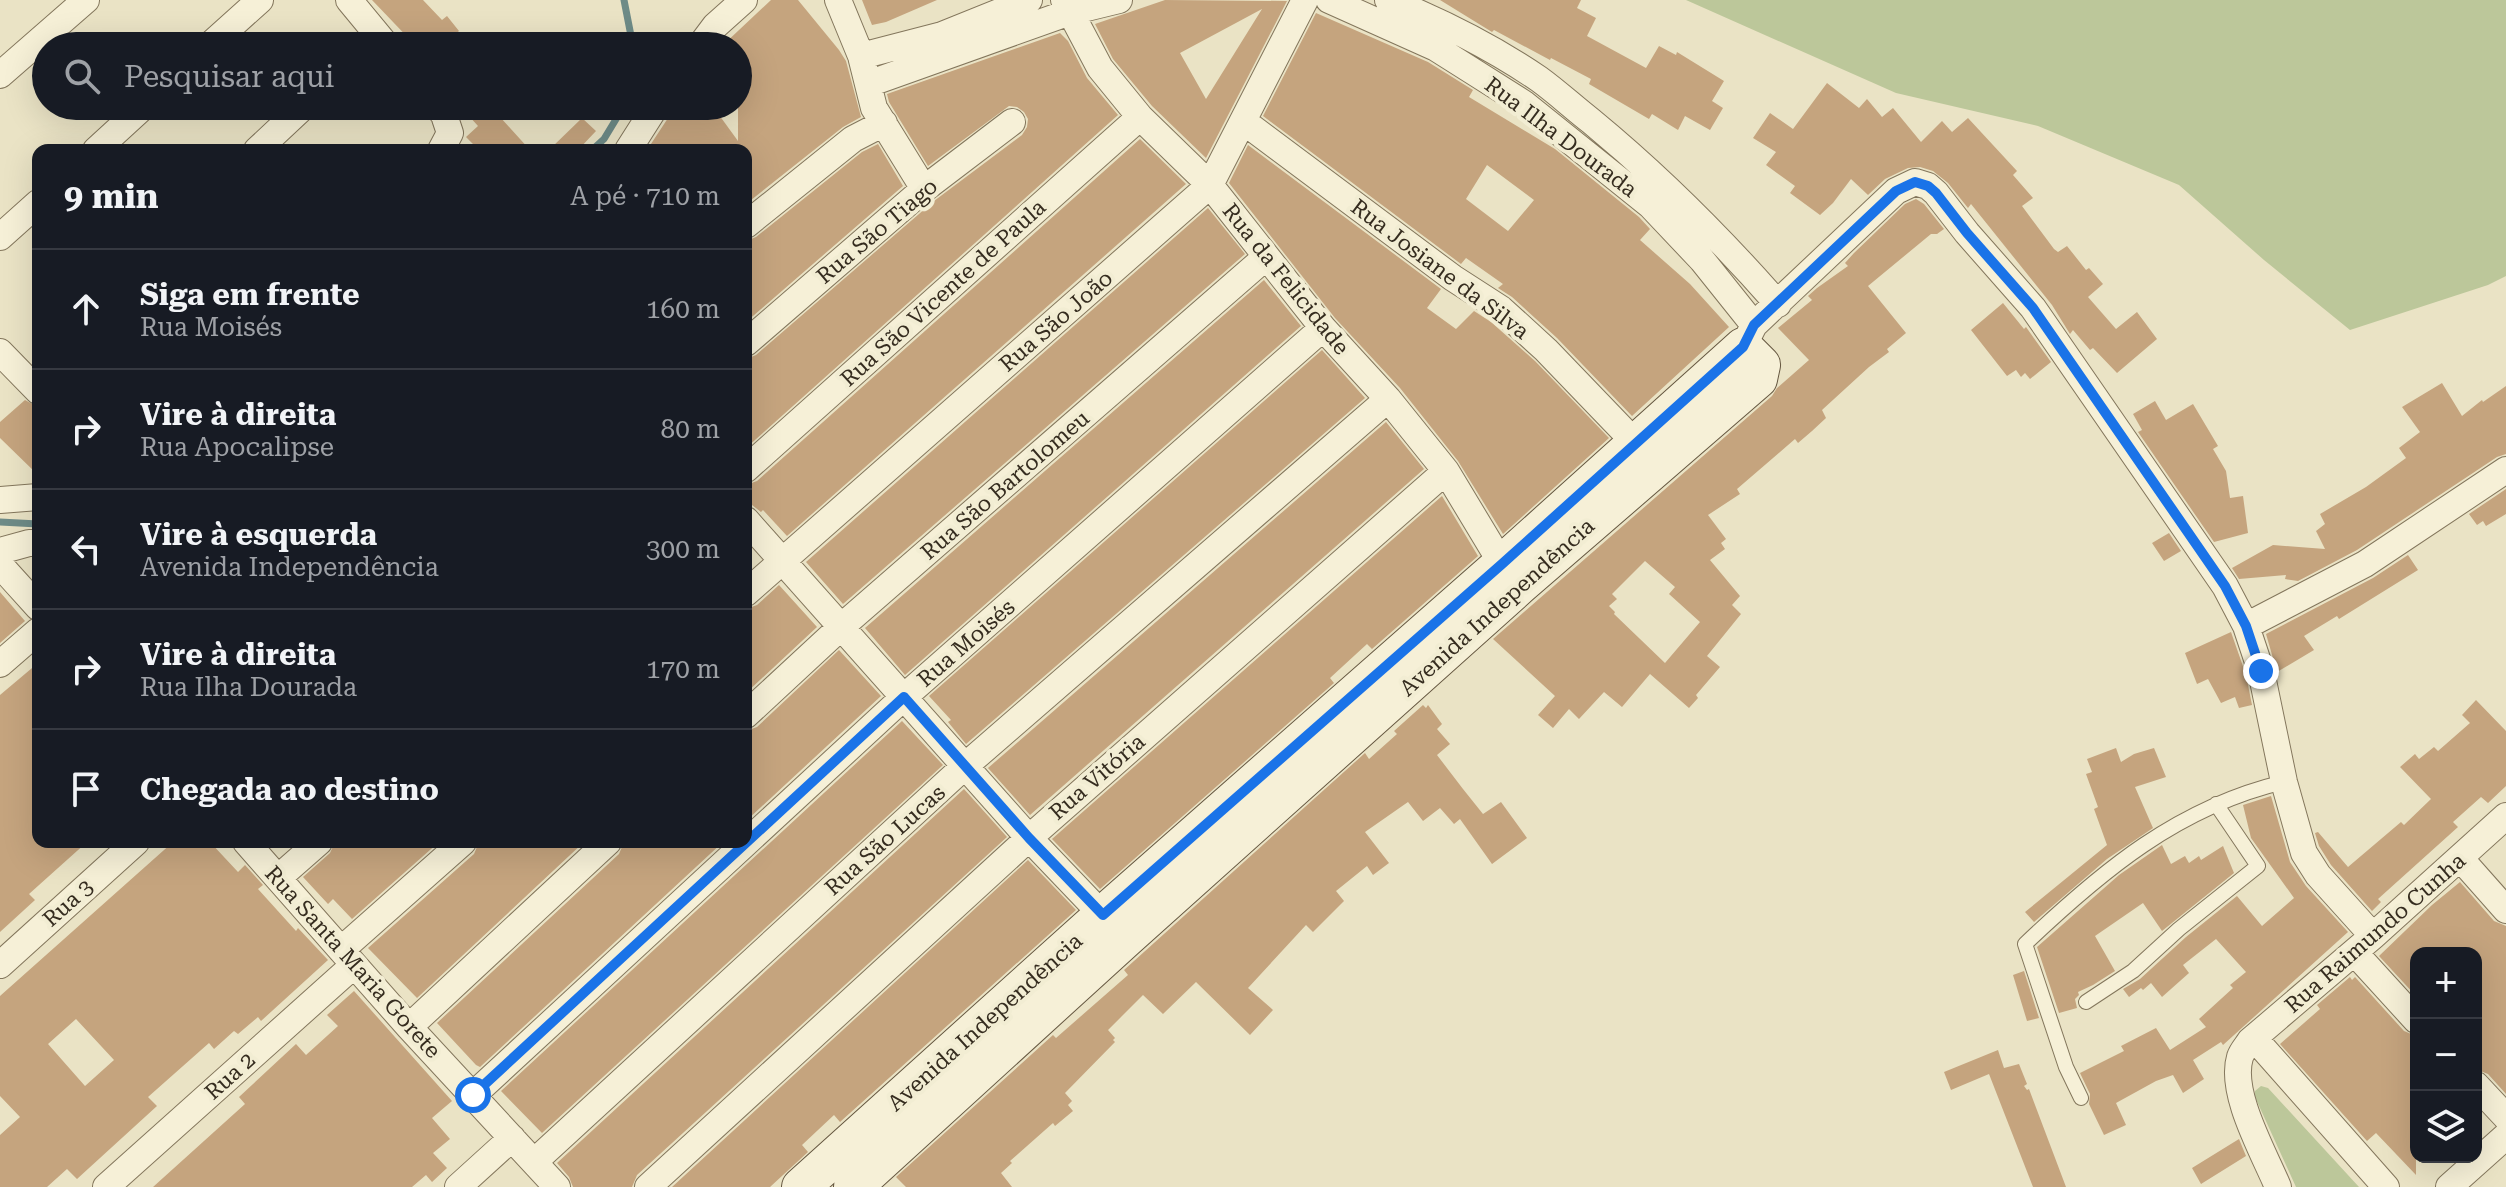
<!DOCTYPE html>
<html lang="pt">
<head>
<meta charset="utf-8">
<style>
  body { margin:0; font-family:"Roboto Serif",serif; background:#242831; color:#f1f3f6 }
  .controls { position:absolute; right:24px; bottom:24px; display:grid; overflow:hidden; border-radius:16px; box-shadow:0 8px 32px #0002 }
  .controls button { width:72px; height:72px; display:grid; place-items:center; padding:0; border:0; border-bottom:2px solid #363941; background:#171b24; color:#f1f3f6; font:40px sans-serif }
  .stop { position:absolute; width:24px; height:24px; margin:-18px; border:6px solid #1a73e8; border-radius:50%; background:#fff }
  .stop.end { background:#1a73e8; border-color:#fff; box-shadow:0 2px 8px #0008 }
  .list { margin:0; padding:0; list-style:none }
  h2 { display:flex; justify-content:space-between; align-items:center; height:104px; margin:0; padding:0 32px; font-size:34px }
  h2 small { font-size:26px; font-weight:400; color:#9ea1a6 }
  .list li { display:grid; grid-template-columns:52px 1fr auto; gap:24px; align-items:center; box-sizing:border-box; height:120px; padding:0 32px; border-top:2px solid #363941 }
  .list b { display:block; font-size:30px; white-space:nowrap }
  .list p { margin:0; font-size:26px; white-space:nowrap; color:#9ea1a6 }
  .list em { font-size:26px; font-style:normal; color:#9ea1a6 }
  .icon { flex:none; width:44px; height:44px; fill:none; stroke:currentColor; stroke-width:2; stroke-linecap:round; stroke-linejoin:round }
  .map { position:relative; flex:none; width:2506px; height:1187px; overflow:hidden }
  .search { position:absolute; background:#171b24; box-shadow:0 8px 32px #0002; left:32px; top:32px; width:720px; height:88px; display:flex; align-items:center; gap:20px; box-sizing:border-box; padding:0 28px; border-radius:44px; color:#9ea1a6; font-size:30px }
  .panel { position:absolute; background:#171b24; box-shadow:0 8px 32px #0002; left:32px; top:144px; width:720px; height:704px; border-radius:16px }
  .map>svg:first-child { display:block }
  .green { fill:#bcc79a }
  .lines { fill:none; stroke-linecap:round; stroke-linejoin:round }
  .stream { stroke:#6e8b87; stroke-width:7 }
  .building { fill:#c5a47e; fill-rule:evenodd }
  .service-casing { stroke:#83765c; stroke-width:16 }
  .minor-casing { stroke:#83765c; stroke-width:28 }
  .secondary-casing { stroke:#655740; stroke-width:40 }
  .service { stroke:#f6f0d7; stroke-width:14 }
  .minor { stroke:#f6f0d7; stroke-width:26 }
  .secondary { stroke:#f6f0d7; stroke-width:38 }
  .route { stroke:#1a73e8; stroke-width:10 }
  .labels { text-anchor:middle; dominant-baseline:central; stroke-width:8; stroke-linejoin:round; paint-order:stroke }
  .street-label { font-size:22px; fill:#352c1f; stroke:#f2edd3 }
</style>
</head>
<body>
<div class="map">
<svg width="2506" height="1187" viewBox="0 0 2506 1187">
  <rect width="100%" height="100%" fill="#eae3c5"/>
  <path class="green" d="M1686 0H2506V276L2488 285 2350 330 2264 260 2179 185 2038 126 1896 93Z
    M2261 1086 2268 1088 2359 1187H2296L2255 1097V1091Z"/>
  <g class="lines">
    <path class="stream" d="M624 0 633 46
      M592 150 604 139 624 106
      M0 522 38 524"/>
  </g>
  <path class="building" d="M372 0H423L442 20 447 16 459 31 442 46H416Z
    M771 0H798L839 50 846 61 861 117 843 127 746 204V150H647L670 115 672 106 714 108 738 141V46H722Z
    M862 0H937L886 22 872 25Z
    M1165 0 1287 1 1206 158 1152 106 1113 59 1095 24ZM1262 9 1206 99 1180 53Z
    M1440 0H1581L1577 8 1596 18 1587 36 1646 68 1659 46 1676 55 1677 52 1724 81 1712 101 1723 108 1710 130 1685 116 1678 130 1652 114 1649 119 1589 84 1591 79 1551 58 1550 60 1494 30 1492 32Z
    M1316 13 1428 62 1473 90 1469 97 1555 149 1639 217 1650 229 1640 240 1690 284 1729 327 1632 416 1557 338 1512 297 1498 288 1503 284 1466 258 1461 264 1263 116ZM1487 165 1534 200 1508 231 1466 199Z
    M1060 33 1068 41 1087 78 1118 115 746 448V359L756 355 934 201 1022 135 1027 127 1028 119 1024 112 1017 107 1009 106 928 166 889 102 887 94Z
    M1827 83 1859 108 1867 99 1882 117 1893 108 1921 142 1942 121 1952 132 1968 118 2017 171 2013 175 2033 198 2022 206 2054 249 2058 252 2067 246 2086 270 2089 268 2103 284 2088 297 2116 329 2137 312 2157 339 2117 373 2093 348 2090 350 2073 330 2070 334 2052 305 1971 204 1968 208 1948 183 1933 171 1920 167 1908 168 1885 179 1868 195 1851 179 1833 203 1820 215 1790 193 1795 186 1766 165 1776 152 1753 138 1770 113 1793 129Z
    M460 106H490L530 150H479L466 137 478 126Z
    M582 118 596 131 578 150H549Z
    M1140 139 1186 184 787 536 763 510 761 512 752 505 746 504V485L757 481Z
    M878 144 903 186 746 322V241L756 237 862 152Z
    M1248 145 1441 289 1427 308 1456 329 1474 311 1491 322 1535 361 1609 438 1503 534 1458 461 1400 388 1335 318 1229 183Z
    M1916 199 1924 204 1944 229 1937 234H1931L1868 286 1906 333 1887 349 1889 352 1869 367 1822 410 1826 418 1812 431 1798 443 1795 439 1737 489 1740 494 1708 515 1726 539 1721 543 1725 549 1710 560 1740 596 1732 605 1741 614 1707 656 1720 667 1696 695 1698 698 1689 708 1650 674 1622 707 1604 692 1579 719 1569 709 1553 728 1538 715 1555 696 1493 639 1772 396 1777 388 1809 360 1778 328 1812 300 1808 296 1817 288 1848 266 1845 263 1854 253 1905 204ZM1645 561 1675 587 1669 594 1700 622 1665 663 1614 614 1615 612 1609 606 1617 599 1612 594Z
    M1208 208 1245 254 843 604 806 562Z
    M1264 280 1301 326 905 675 865 628Z
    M2003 303 2024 329 2026 327 2051 362 2030 379 2025 373 2021 377 2016 370 2007 376 1971 330Z
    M1322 350 1365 398 966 744 948 722 951 720 929 696Z
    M2442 383 2462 416 2482 400 2483 402 2506 386V454L2497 457 2357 550 2298 581 2285 579 2286 575 2239 579 2232 568 2273 545 2325 549 2316 531 2325 524 2320 514 2366 487 2406 458 2399 448 2420 432 2402 407Z
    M25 400 38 407V475L0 438V422Z
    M2155 401 2166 420 2193 404 2218 446 2213 449 2226 471 2230 498 2243 496 2248 533 2214 542 2138 432 2142 430 2133 414Z
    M1386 422 1424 469 1030 815 988 768Z
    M2506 489V514L2486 526 2483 521 2477 525 2469 514Z
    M1442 496 1478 556 1372 649 1367 644 1330 678 1334 683 1100 889 1052 839Z
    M2169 533 2181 551 2164 561 2152 543Z
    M2408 555 2418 570 2339 619 2337 616 2304 636 2314 650 2277 672 2266 634 2373 578Z
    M779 585 817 627 746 693V609L757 605Z
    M0 592 25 621 0 643Z
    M2231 632 2246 675 2252 705 2239 708 2235 697 2221 703 2208 679 2197 684 2185 653Z
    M839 650 881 696 746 821V731L757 727Z
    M38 663V842H87L29 894 35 900 0 932V695Z
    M2476 700 2506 731V786L2488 803 2481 797 2453 822 2458 827 2378 899 2381 902 2372 911 2331 865 2319 846 2315 833 2318 832 2348 867 2401 822 2404 825 2431 799 2400 767 2415 754 2419 759 2434 747 2438 751 2470 723 2462 715Z
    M1423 705 1426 708 1428 705 1442 724 1437 729 1450 744 1437 755 1463 789 1483 814 1501 802 1527 838 1492 864 1460 819 1454 824 1440 808 1423 821 1408 802 1365 832 1389 863 1373 875 1367 866 1336 891 1344 901 1313 932 1306 925 1248 988 1273 1010 1250 1035 1196 982 1163 1014 1143 995 1108 1030 1115 1038 1113 1040 1115 1042 1065 1093 1072 1101 1068 1105 1073 1111 1055 1126 1053 1123 1010 1161 1012 1163 1001 1173 1012 1187H906L896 1177 1053 1035 1056 1038 1128 975 1124 970 1365 753 1369 759 1397 734 1394 731Z
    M902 721 943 765 542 1133 501 1091Z
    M2116 748 2121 762 2134 754 2154 748 2166 777 2135 787 2153 828 2107 859 2034 922 2025 912 2107 845 2094 809 2098 807 2086 774 2092 772 2087 759Z
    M964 789 1007 837 637 1175 632 1187H573L569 1177 557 1163Z
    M2271 796 2290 862 2306 886 2348 932 2223 1045 2221 1042 2193 1060 2204 1079 2183 1093 2173 1075 2156 1081 2116 1103 2126 1125 2104 1135 2089 1104 2090 1094 2080 1073 2124 1051 2121 1046 2156 1028 2170 1050 2206 1027 2199 1019 2233 988 2230 985 2246 972 2216 939 2183 965 2189 973 2162 997 2151 983 2143 990 2141 988 2129 997 2123 989 2140 979 2186 937 2237 896 2262 926 2294 898 2251 838 2243 805Z
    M173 842H210L238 872 245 865 263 885 258 889 296 931 298 928 328 960 261 1021 258 1017 238 1034 234 1031 214 1049 209 1043 148 1097 157 1106 77 1179 67 1169 47 1187H0V1135L20 1117 0 1096V996ZM76 1019 114 1060 85 1086 48 1044Z
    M335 842H439L352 919 333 899 328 904 303 877 330 853Z
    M479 842H584L417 998 368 948 474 854Z
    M624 842H667L670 846 675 842H723L480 1067 476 1065 437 1023 619 854Z
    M2162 845 2171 864 2185 856 2189 863 2199 856 2201 860 2223 846 2234 873 2162 931 2143 903 2095 936 2115 971 2093 985 2078 992 2079 995 2075 999 2077 1008 2059 1013 2037 947 2119 875Z
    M1028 860 1076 910 840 1122 834 1115 802 1145 808 1152 770 1187H672Z
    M2460 882 2494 921 2506 926V1094L2488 1074 2478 1070 2480 1068 2476 1063V953H2416V996L2379 956 2432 905Z
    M2024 971 2039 1018 2027 1021 2013 975Z
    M2350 977 2352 980 2355 977 2404 1031 2416 1036V1175L2376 1133 2367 1141 2280 1044 2320 1009 2317 1005Z
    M354 991 452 1101 432 1118 450 1139 433 1153 447 1168 432 1182 426 1175 412 1187H153L245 1104 239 1097 296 1044 306 1055 338 1026 327 1015Z
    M1998 1050 2004 1068 2019 1064 2027 1084 2024 1086 2027 1090 2029 1089 2066 1187H2033L1989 1074 1951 1090 1944 1072Z
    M2239 1139 2246 1156 2201 1184 2192 1168Z"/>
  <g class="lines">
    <defs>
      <path id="service" d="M2086 1002 2133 971 2179 929 2258 866 2216 804
        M2081 1098 2066 1067 2025 944C2102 871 2178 807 2284 782"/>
      <path id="minor" d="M349 0 387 46
        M838 0 861 56 874 108 924 189
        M1064 0 1100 68 1140 117 1210 185 1323 328 1388 399 1446 471 1502 564 1512 575
        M1329 0 1436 48 1523 103 1650 205 1702 260 1754 325
        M1388 0C1440 21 1492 47 1539 79 1557 92 1573 107 1591 121 1659 177 1720 238 1778 304
        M209 46 260 0
        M700 46 715 26 744 0
        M861 56 942 35 1029 0
        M0 75 86 0
        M868 84 1070 12 1119 0
        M437 106 444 115 450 133 441 150
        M1243 121 1453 278 1501 309 1546 350 1646 454
        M96 150 144 106
        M257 150 304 106
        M628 150 656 106
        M746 225 853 139 884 123
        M0 237 38 203
        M746 343 924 189 1012 122
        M1743 347 1754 325 1896 191 1915 182 1928 186 1936 193 1967 233 2033 308 2225 586 2246 626 2261 671 2284 782 2304 853 2318 875 2373 936
        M0 352 38 391
        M746 469 1140 117
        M0 500 38 497
        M746 520 1029 838 1114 927
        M0 551 29 543H38
        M0 565 38 607
        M746 593 1210 185 1305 0
        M2246 626 2365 564 2506 470
        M0 664 38 631
        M746 715 841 627 1266 257
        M246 842 409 1027 557 1187
        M2460 858 2506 910
        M278 878 319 842
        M341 950 463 842
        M2354 952 2416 1020
        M0 965 136 842
        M409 1027 608 842
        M2254 1038 2386 1187
        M2476 1085 2506 1117
        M473 1095 904 697 1323 328
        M534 1162 965 766 1388 399
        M106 1187 354 965
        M458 1187 512 1138
        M648 1187 1029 838 1446 471
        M2278 1187C2264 1153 2229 1093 2240 1057 2242 1051 2247 1046 2250 1041L2373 936 2506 816
        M2449 1187 2506 1136"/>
      <path id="secondary" d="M801 1187 1103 915 1502 564 1743 347 1761 365 1758 379 1520 585 1126 938 853 1187"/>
    </defs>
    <use href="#service" class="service-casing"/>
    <use href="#minor" class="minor-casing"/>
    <use href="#secondary" class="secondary-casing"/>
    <use href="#service" class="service"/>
    <use href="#minor" class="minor"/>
    <use href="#secondary" class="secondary"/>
  </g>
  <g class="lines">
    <path class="route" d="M473 1095 904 697 1029 838 1103 915 1502 564 1743 347 1754 325 1896 191 1915 182 1928 186 1936 193 1967 233 2033 308 2225 586 2246 626 2261 671"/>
  </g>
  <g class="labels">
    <g class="street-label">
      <text transform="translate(1561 137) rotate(37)">Rua Ilha Dourada</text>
      <text transform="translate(877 231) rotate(-40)">Rua São Tiago</text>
      <text transform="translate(1440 269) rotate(37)">Rua Josiane da Silva</text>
      <text transform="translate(1286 279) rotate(51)">Rua da Felicidade</text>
      <text transform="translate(943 293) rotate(-42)">Rua São Vicente de Paula</text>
      <text transform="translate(1056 321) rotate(-41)">Rua São João</text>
      <text transform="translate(1005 485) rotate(-41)">Rua São Bartolomeu</text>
      <text transform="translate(1497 607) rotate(-42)">Avenida Independência</text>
      <text transform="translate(966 643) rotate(-41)">Rua Moisés</text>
      <text transform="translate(1097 777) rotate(-41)">Rua Vitória</text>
      <text transform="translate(885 840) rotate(-42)">Rua São Lucas</text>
      <text transform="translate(68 903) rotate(-42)">Rua 3</text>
      <text transform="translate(2375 933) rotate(-41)">Rua Raimundo Cunha</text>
      <text transform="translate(353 962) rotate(48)">Rua Santa Maria Gorete</text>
      <text transform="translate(985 1022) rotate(-42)">Avenida Independência</text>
      <text transform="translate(230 1076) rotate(-42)">Rua 2</text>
    </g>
  </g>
</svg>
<div class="controls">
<button>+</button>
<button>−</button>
<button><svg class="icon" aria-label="layers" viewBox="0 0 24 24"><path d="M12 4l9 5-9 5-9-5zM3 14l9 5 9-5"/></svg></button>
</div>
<div class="stop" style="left:473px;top:1095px"></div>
<div class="stop end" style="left:2261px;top:671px"></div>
<div class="search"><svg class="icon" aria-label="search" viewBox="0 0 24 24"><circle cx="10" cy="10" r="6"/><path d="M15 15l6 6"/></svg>Pesquisar aqui</div>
<section class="panel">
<h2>9 min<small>A pé · 710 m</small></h2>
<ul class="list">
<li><svg class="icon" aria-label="ahead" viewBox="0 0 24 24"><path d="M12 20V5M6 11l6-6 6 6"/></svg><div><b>Siga em frente</b><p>Rua Moisés</p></div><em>160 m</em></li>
<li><svg class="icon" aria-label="right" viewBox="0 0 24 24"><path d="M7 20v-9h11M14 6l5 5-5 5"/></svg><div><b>Vire à direita</b><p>Rua Apocalipse</p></div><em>80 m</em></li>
<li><svg class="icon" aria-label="left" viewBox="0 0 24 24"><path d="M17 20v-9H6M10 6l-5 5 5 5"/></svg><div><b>Vire à esquerda</b><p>Avenida Independência</p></div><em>300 m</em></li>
<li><svg class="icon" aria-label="right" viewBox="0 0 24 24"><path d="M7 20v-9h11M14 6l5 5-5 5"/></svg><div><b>Vire à direita</b><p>Rua Ilha Dourada</p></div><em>170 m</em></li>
<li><svg class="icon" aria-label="arrive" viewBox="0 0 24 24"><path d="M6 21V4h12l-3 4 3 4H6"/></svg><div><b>Chegada ao destino</b></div></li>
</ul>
</section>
</div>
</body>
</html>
